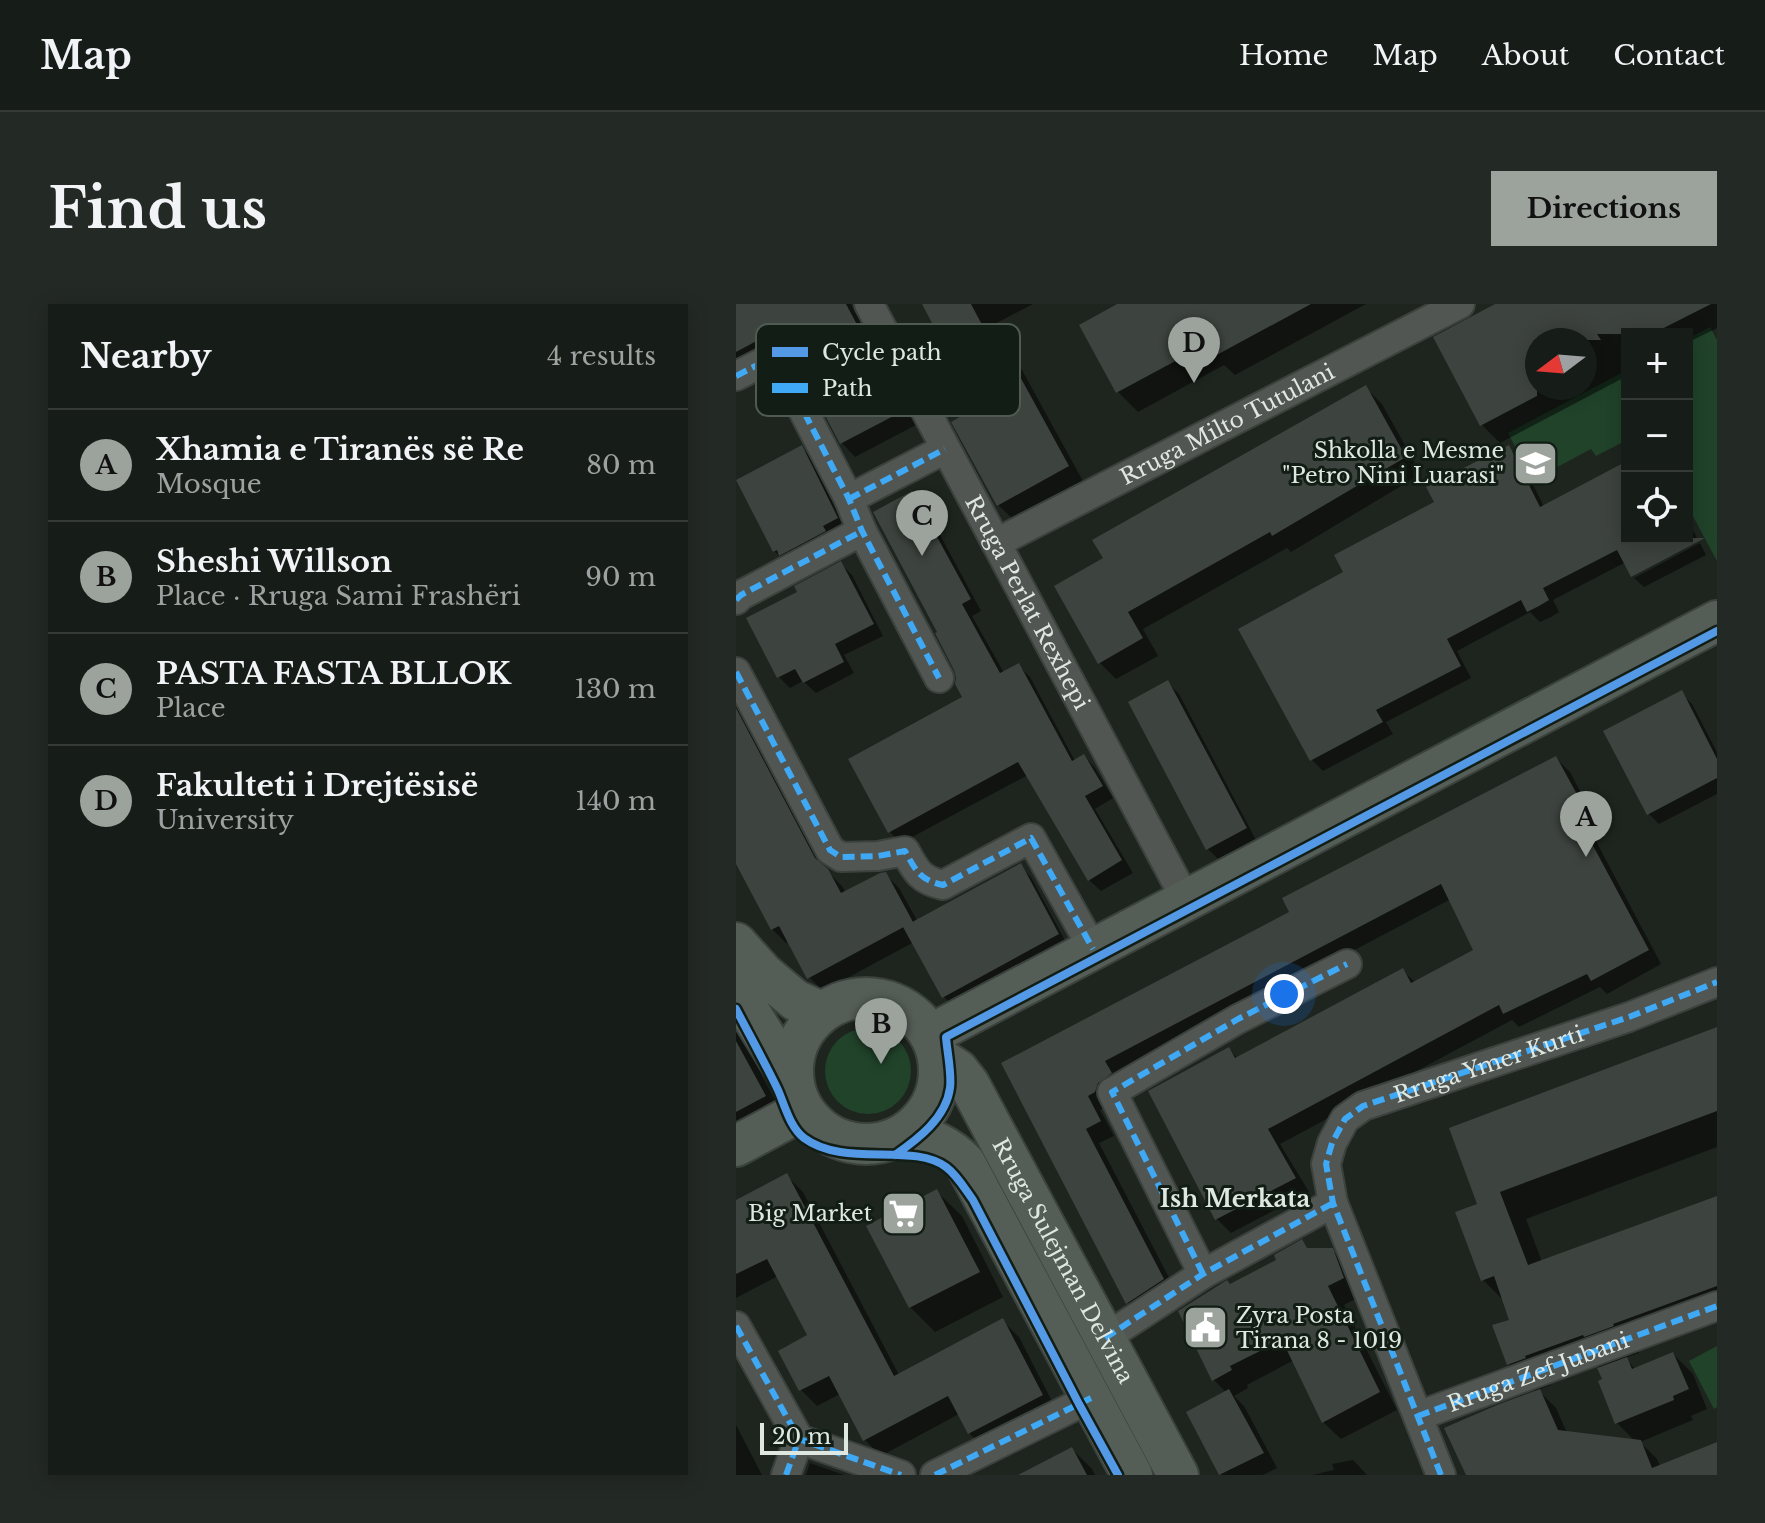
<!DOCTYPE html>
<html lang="en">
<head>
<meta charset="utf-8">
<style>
  body { margin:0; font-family:"Libre Baskerville",serif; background:#232924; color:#f1f3f6 }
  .controls { position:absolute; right:24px; top:24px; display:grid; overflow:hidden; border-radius:0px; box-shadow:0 4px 20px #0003 }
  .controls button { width:72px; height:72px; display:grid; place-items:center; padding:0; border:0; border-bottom:2px solid #353a36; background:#161c17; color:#f1f3f6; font:40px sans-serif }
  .compass { position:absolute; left:789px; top:24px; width:72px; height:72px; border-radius:50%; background:#161c17; box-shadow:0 4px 20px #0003; rotate:254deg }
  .scale { position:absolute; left:24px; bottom:20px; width:88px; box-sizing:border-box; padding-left:8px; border:4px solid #dee7e0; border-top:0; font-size:22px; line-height:28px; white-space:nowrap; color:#dee7e0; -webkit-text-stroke:6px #121e15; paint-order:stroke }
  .you { position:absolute; left:548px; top:690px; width:28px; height:28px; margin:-20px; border:6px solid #fff; border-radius:50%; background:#1a73e8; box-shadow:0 0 0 12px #1a73e833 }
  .badge { display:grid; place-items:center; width:52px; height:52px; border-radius:50%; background:#9ba39c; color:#111; font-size:26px; font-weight:700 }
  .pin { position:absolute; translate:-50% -66px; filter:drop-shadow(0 2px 4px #0008) }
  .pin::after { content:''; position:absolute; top:42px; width:28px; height:24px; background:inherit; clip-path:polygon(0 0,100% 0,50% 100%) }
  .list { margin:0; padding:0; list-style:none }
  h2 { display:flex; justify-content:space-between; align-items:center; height:104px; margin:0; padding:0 32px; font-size:34px }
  h2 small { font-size:26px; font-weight:400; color:#9ea1a1 }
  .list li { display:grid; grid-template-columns:52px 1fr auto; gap:24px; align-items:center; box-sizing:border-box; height:112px; padding:0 32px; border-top:2px solid #353a36 }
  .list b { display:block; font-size:30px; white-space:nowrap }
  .list p { margin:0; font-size:26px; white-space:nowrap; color:#9ea1a1 }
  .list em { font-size:26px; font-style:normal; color:#9ea1a1 }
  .icon { flex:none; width:44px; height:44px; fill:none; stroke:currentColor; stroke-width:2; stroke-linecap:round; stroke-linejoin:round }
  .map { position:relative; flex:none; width:981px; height:1171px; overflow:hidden; border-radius:0px }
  header { display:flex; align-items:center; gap:48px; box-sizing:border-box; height:112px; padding:0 40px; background:#161c17; border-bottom:2px solid #353a36 }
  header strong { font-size:38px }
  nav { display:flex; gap:44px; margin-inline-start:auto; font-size:28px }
  .intro { display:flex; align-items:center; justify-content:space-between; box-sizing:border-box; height:192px; padding:0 48px }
  h1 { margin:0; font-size:56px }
  .button { padding:20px 36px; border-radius:0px; background:#9ba39c; color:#111; font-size:28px; font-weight:700 }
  main { display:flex; gap:48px; padding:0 48px }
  aside { flex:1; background:#161c17; border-radius:0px; box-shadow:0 4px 20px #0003 }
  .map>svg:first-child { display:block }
  .green { fill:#21432a }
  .shadow { fill:#0007; fill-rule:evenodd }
  .building { fill:#3d433e }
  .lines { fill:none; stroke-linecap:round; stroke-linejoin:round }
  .street-casing { stroke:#3b413c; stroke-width:32 }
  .secondary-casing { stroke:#3b413c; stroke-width:44 }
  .street { stroke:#515652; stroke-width:28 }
  .secondary { stroke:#555d57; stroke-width:40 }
  .quiet { stroke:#3fa9f5; stroke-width:6; stroke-dasharray:12 6; stroke-linecap:butt }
  .cycleway-casing { stroke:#121e15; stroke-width:13 }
  .cycleway { stroke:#5399e6; stroke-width:8 }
  .labels { text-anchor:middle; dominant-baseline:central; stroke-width:6; stroke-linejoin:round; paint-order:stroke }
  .street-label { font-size:22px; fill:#dee7e0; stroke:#121e15 }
  .poi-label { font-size:22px; fill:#dee7e0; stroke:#121e15; text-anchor:end }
  .neighbourhood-label { font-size:24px; font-weight:bold; fill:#dee7e0; stroke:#121e15 }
  .key { fill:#121e15; stroke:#4f5a52; stroke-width:2 }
  .key-label { font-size:22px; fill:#dee7e0 }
</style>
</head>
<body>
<header>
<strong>Map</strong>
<nav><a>Home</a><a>Map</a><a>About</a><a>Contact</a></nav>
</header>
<div class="intro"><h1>Find us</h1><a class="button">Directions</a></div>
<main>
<aside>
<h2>Nearby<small>4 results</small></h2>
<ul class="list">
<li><span class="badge">A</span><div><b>Xhamia e Tiranës së Re</b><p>Mosque</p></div><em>80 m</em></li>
<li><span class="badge">B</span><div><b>Sheshi Willson</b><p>Place · Rruga Sami Frashëri</p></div><em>90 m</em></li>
<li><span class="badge">C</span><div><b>PASTA FASTA BLLOK</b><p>Place</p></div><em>130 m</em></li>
<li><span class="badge">D</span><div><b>Fakulteti i Drejtësisë</b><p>University</p></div><em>140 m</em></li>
</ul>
</aside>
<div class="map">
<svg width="981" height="1171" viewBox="0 0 981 1171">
  <rect width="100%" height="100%" fill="#1e251f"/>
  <path class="green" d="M974 23 981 36V257L951 201V35Z
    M891 66V136L860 152 855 145 797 176 772 129Z
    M89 767a43 43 0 1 1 86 0a43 43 0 1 1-86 0Z
    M981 1042V1103L978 1105 953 1057Z"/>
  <path class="shadow" d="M0 0H115L180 121 119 153 106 139 53 40 0 69Z
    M188 0H297L253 23 268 50 269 49 286 66 348 179 279 217 262 201 239 107 227 72Z
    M385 0H630L499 71 488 61 402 108 382 88Z
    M764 0H981V24L951 39V30H891V72L764 139 746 121 700 34ZM801 36H849V84H801Z
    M629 83 646 100 685 170 555 248 551 244 407 325 422 352 380 375 364 359 369 255Z
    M772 143 784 154 808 203 891 159V234H951V215L962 236 898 269V273L890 258 817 296 823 308 815 313 804 318 794 308 721 347 735 374 650 418 657 430 587 467 576 456 505 326 610 269Z
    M66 144 77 155 112 225 50 258 38 247Z
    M176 189 188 201 245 307 236 312 268 369 282 361 294 373 339 457 348 452 359 464 377 494 359 505 397 569 365 587 353 576 292 471 165 539 154 528 228 394Z
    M964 239 970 251 908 283 898 274Z
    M105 260 116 271 147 332 108 351 118 369 80 389 67 377 54 384 43 373 63 289Z
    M432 379 443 390 520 536 483 556 472 545Z
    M945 389 956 400 981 448V490L923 520 912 509Z
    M0 395 90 566 106 582 110 589 149 570 163 584 182 618 284 562 295 573 332 642 219 704 208 693 178 638 87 687 73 673 53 637 50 639 36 625 0 556Z
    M820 454 834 468 860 518 852 522 925 660 871 690 864 683 783 723 776 716 544 840 573 888 495 929 481 915 415 788 493 745 502 755 667 667 680 679 739 647 715 595 382 771 373 802 364 806 378 832 363 839 441 989 406 1013 392 999 268 760 556 609Z
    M0 723 47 811 0 836Z
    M981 725V843L790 915 806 958 981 894V1018L903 1047V1049L889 1054 900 1066 937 1050 957 1070 971 1105 955 1112 957 1116 904 1138 921 1155 924 1162 981 1138V1171H732L801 1089 772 1060 776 1017 769 998 747 976 744 901ZM862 1062 881 1119 900 1138 831 1129 820 1104 802 1086 815 1081 814 1079Z
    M51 872 67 888 163 1071 267 1017 283 1033 321 1107 249 1145 233 1129 223 1110 145 1152 129 1136 104 1090 81 1102 65 1086 45 1048 74 1032 42 972 0 994V899Z
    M201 888 226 912 267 993 199 1028 174 1003Z
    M565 938 573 946H596L614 965 625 992 608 1001 661 1106 605 1135 587 1118 558 1056 511 1081 512 1084 498 1092 508 1102 541 1164 527 1171H485L452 1109 491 1089 478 1076 495 982 543 957Z
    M0 1121 26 1171H0Z
    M336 1145 356 1165 359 1171H287Z
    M617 1156 631 1171H576L598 1166 596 1160Z
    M74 1159 108 1171H70Z"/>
  <path class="building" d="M0 0H110L167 107 104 140 54 44 48 37 41 26 0 48Z
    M186 0H235L262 51 270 47 333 162 261 202 215 118 236 106 219 75 224 72Z
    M381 0H575L477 53 471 40 380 89 343 21Z
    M759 0H975L916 30H861L865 36H801V92L744 122 697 33Z
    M630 81 670 153 536 232 534 228 392 308 407 334 362 360 318 282 367 254 356 236Z
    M66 141 102 214 87 222 90 227 43 252 41 246 37 248 0 176Z
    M773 141 804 203 891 157V234H969L895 273 881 246 807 284 813 296 803 302 791 308 785 296 711 335 725 362 640 406 647 418 574 457 502 325 607 268 598 251 698 198 690 183Z
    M176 187 235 295 226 300 264 369 283 359 336 457 348 450 367 482 349 492 386 556 352 577 282 458 152 529 112 455 226 393 219 380 220 374 218 366 199 329 201 328 137 208Z
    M105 257 138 320 99 340 108 358 67 379 59 365 41 374 10 314 61 288 58 282Z
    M432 376 511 524 470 546 392 398Z
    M946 386 981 455V474L911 511 867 427Z
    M0 404 79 554 92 565 105 589 144 569 150 568 177 618 71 675 43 622 35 626 0 560Z
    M820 452 848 503 839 508 913 646 855 677 851 670 767 710 763 701 532 825 560 874 479 916 412 787 493 743 499 754 667 664 675 679 737 646 705 580 369 757 376 769 362 779 359 788 352 792 365 817 350 825 428 975 390 1000 265 759 553 608 546 594Z
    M285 559 323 630 206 694 167 623Z
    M981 723V807L764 888 792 961 981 892V982L877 1020 878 1022 848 1033 847 1031 789 1052 790 1054 771 1061 756 1021 773 1016 758 972 745 977 719 908 741 900 713 824Z
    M0 737 30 792 0 808Z
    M51 869 158 1072 267 1014 307 1091 232 1130 212 1092 127 1137 93 1072 63 1087 42 1047 71 1031 31 955 0 970V896Z
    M201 885 244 968 173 1004 130 922Z
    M566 935 571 944H597L608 974 592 982 644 1088 586 1119 546 1036 494 1062 496 1066 476 1077 442 1007 491 976 494 980 540 956 538 951Z
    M937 1048 953 1085 937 1092 938 1096 879 1120 862 1077 866 1075 861 1064 891 1053 896 1065Z
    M493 1085 528 1149 483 1171 450 1108Z
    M804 1085 822 1126 905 1136 916 1164 981 1138V1171H730L708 1124 761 1101Z
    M336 1143 351 1171H282Z"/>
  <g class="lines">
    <defs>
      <g id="street">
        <path id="s1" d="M133 0 450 596"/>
        <path d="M0 72 39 52 113 195 126 227 203 374"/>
        <path d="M113 195 209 145"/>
        <path id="s2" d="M260 239 724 0"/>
        <path d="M0 296 5 291 126 227"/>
        <path d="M0 368 94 546 105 553 142 552 169 547C180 567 184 576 207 581L295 534 357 645"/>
        <path d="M467 970 376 788 502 715 611 660"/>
        <path d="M0 1022 63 1135 165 1171"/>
        <path d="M369 1034 467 970 597 899"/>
        <path id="s3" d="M682 1112 981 1002"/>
        <path d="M50 1171 63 1135"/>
        <path d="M199 1171 355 1094"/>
        <path id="s4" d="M705 1171 597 899 590 860 596 839 609 815 627 802 893 713 981 678"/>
      </g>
      <g id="secondary">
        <path d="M0 639 27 669 59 696 85 708"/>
        <path d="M0 686 57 778"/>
        <circle cx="130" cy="767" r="73"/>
        <path d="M194 731 981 317"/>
        <path id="s5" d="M202 753 222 766 233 780 442 1171"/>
        <path d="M171 828C194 835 212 841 229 859L396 1171"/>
        <path d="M0 842 67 806"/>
      </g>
    </defs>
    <use href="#street" class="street-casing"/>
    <use href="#secondary" class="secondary-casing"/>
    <use href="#street" class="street"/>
    <use href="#secondary" class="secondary"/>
    <path class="quiet" d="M0 72 39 52 113 195 126 227 203 374
      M113 195 209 145
      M0 296 5 291 126 227
      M0 368 94 546 105 553 142 552 169 547C180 567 184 576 207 581L295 534 357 645
      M467 970 376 788 502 715 611 660
      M0 1022 63 1135 165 1171
      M369 1034 467 970 597 899
      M682 1112 981 1002
      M50 1171 63 1135
      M199 1171 355 1094
      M705 1171 597 899 590 860 596 839 609 815 627 802 893 713 981 678"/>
    <defs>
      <path id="cycleway" d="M0 705C14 732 29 759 42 786 49 802 54 823 68 834 108 864 177 838 210 863 221 871 229 885 237 896L343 1100 382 1171
        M159 851C182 835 210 814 214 784 216 770 211 747 210 733L981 327"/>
    </defs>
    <use href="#cycleway" class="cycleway-casing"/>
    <use href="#cycleway" class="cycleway"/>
  </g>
  <defs>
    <symbol id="school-square" viewBox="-11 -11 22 22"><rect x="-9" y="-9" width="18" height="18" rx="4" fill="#9ba39c" stroke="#121e15"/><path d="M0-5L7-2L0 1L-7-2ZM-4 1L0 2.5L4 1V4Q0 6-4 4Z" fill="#fff"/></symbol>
    <symbol id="supermarket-square" viewBox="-11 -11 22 22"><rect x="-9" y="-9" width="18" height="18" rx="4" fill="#9ba39c" stroke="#121e15"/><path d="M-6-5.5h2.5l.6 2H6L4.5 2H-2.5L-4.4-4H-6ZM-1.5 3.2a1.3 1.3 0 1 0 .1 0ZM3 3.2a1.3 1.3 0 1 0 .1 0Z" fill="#fff"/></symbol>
    <symbol id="civic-square" viewBox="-11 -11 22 22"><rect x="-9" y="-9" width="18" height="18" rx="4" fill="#9ba39c" stroke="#121e15"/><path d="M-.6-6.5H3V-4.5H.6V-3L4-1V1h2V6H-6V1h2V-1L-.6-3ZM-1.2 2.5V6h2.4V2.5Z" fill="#fff"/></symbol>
  </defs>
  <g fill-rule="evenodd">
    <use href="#school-square" x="774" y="134" width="51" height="51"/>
    <use href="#supermarket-square" x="142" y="884" width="51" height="51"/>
    <use href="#civic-square" x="444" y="998" width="51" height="51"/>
  </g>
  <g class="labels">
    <g class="street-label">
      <text stroke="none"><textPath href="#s2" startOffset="260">Rruga Milto Tutulani</textPath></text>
      <text stroke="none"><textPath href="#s1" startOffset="338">Rruga Perlat Rexhepi</textPath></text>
      <text stroke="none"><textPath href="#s4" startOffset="536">Rruga Ymer Kurti</textPath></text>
      <text stroke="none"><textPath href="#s5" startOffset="242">Rruga Sulejman Delvina</textPath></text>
      <text stroke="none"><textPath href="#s3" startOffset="128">Rruga Zef Jubani</textPath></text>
    </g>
    <g class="poi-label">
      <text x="768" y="146">Shkolla e Mesme<tspan x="768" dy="25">"Petro Nini Luarasi"</tspan></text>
      <text x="136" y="909">Big Market</text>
      <text x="500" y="1011" text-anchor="start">Zyra Posta<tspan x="500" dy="25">Tirana 8 - 1019</tspan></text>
    </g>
    <g class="neighbourhood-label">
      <text x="499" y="894">Ish Merkata</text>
    </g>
  </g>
  <rect x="20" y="20" width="264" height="92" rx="12" class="key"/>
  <rect x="36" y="43" width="36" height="10" fill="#5399e6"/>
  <rect x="36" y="79" width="36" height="10" fill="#3fa9f5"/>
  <g class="key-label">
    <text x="86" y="56">Cycle path</text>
    <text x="86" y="92">Path</text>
  </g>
</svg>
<div class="controls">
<button>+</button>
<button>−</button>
<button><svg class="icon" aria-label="locate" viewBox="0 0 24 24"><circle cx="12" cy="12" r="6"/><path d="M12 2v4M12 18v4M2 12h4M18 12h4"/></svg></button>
</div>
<svg class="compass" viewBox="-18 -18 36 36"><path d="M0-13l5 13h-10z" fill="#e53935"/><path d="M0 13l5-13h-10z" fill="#9ea1a1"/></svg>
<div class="scale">20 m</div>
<div class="you"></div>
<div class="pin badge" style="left:850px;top:553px">A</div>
<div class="pin badge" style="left:145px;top:760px">B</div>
<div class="pin badge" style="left:186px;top:252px">C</div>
<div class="pin badge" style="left:458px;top:79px">D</div>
</div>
</main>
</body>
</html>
